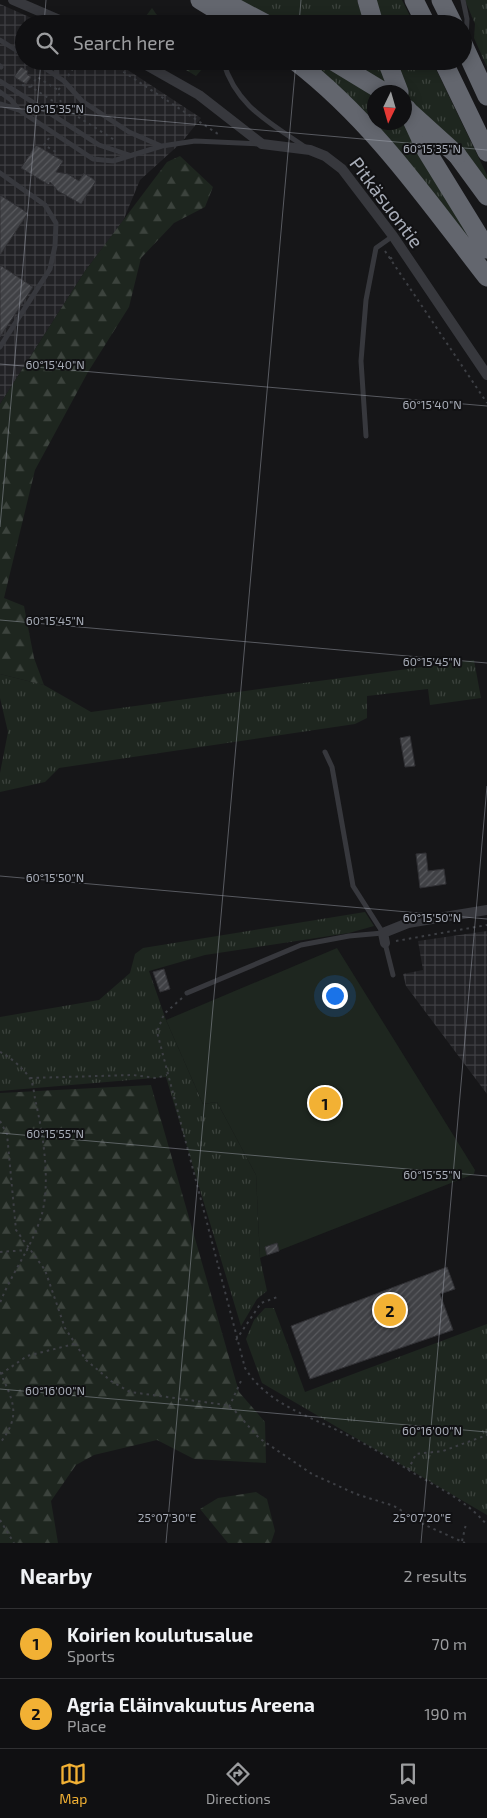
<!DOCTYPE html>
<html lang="en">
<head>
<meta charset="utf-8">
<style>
  body { margin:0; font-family:"Exo 2",sans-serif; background:#1e1e20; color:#f1f3f6 }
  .compass { position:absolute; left:367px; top:85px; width:45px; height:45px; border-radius:50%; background:#101012; box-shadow:0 2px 12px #0003; rotate:185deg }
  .you { position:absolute; left:334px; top:995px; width:18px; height:18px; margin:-12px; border:4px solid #fff; border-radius:50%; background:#1a73e8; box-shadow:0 0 0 8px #1a73e833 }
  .badge { display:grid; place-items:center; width:32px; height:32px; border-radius:50%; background:#f2b134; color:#111; font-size:16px; font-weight:700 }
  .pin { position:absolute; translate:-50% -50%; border:2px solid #fff; box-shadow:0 1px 5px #0006 }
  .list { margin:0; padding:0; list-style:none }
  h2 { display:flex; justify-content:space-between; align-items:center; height:65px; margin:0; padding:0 20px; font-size:21px }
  h2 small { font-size:16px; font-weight:400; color:#9c9d9f }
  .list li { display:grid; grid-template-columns:32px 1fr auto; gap:15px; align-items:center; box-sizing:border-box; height:70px; padding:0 20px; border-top:1px solid #303032 }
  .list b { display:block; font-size:19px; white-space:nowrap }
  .list p { margin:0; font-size:16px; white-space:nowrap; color:#9c9d9f }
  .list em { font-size:16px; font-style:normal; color:#9c9d9f }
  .icon { flex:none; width:28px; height:28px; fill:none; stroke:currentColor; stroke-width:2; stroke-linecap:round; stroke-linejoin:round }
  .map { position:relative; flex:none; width:487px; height:1543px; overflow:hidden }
  .search { position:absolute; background:#101012; box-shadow:0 2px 12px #0003; left:15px; right:15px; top:15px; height:55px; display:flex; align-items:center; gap:12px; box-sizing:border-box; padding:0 18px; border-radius:28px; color:#9c9d9f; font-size:19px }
  .sheet { height:205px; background:#101012 }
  nav { display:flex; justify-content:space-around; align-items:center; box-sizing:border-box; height:70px; border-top:1px solid #303032; background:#101012; font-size:14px; color:#9c9d9f }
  nav a { display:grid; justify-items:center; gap:2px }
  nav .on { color:#f2b134 }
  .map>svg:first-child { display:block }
  .industrial { fill:url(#industrial-grid) }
  .grass { fill:url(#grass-tufts) }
  .forest { fill:url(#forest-firs) }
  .green { fill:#1e261f }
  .building { fill:url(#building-hatch); stroke:#303034 }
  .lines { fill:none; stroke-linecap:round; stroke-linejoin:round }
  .path { stroke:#3d3f44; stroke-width:2; stroke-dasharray:2.5 4; stroke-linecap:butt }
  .lane { stroke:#37383d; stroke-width:5 }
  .street { stroke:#37383d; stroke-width:10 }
  .highway { stroke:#63666e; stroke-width:19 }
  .highway-bridge { stroke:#63666e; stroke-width:19 }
  .ticks { fill:none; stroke:#a8adb8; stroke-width:1; stroke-opacity:0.45 }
  .labels { text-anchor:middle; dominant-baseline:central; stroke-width:4; stroke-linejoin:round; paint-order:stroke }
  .street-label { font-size:19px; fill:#a8adb8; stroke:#111113 }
  .ticks-label { font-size:12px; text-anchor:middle; fill:#a8adb8; stroke:#111113; stroke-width:4; stroke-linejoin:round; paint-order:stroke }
</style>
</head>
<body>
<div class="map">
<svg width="487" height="1543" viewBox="0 0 487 1543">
  <defs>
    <pattern id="industrial-grid" width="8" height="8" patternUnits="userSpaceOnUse" patternTransform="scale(1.25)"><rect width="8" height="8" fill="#222225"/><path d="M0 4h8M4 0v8" fill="none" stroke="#3f3f43"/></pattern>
    <pattern id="grass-tufts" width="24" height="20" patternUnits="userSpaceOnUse" patternTransform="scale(1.25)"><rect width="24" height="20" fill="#1e261f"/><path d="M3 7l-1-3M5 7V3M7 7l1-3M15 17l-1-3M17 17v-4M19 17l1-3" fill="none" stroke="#3c433d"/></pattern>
    <pattern id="forest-firs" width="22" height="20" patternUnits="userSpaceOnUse" patternTransform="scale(1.25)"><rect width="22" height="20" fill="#1e261f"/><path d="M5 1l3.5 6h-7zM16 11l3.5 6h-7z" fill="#3c433d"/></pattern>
    <pattern id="building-hatch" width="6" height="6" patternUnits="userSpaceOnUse" patternTransform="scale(1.25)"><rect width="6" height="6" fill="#404145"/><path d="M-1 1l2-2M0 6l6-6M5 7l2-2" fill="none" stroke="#595a5e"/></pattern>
  </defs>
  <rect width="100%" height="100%" fill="#161618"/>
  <path class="industrial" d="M0 4 45 24H24V61H114L201 118 182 142 140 180 123 221 85 271 0 404Z
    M487 931V1094L406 986 403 974 423 970 418 941Z"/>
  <path class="grass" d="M228 0H357L365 24H274Z
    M374 0H402L414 24H382Z
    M465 0H487V67L474 38 475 24Z
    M301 61H316L374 95V122L404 123 469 236 463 240Z
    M345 61H378L389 88Z
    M394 61H432L487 175V187L414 108Z
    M474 660 481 698 430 705 428 689 367 696V718L355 724 59 768 45 782 0 792V773L8 732 0 698V674L44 685 91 712Z
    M365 912 374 926 349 933 205 955 149 971 166 1020 203 1104 217 1102 256 1175 260 1258 267 1291 257 1299 241 1326 166 1077 0 1091V1017L99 1000 130 973 135 954 143 948Z
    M265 1308H274L305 1392 487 1324V1515L262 1383 246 1339 254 1320Z"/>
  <path class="forest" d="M152 8 163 24H140Z
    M171 61H196L203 68 196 76Z
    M180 156 213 187 205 207 174 223 141 258 129 307 88 372 35 470 4 598 24 606 34 658 44 685 0 674V404L85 271 167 162Z
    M151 1085 239 1392 265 1422 266 1463 194 1459 157 1440 94 1455 76 1465 51 1501 58 1543H0V1093Z
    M256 1492 267 1499 275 1531 271 1543H228L200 1509 218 1498Z"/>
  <path class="green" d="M337 948 475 1170 474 1174 260 1258 256 1175 217 1102 203 1104 166 1020Z"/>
  <path class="building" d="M21 67 28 71 27 74 31 77 26 84 14 77Z
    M36 145 63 161 56 172 68 174 79 181 84 173 96 181 81 204 58 191 50 182 49 185 21 168Z
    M0 195 28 213 0 255Z
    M0 265 33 287 0 337Z
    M410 736 415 766 405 767 400 738Z
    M426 853 428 871 444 869 446 884 420 888 416 854Z
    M164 969 170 989 160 992 153 972Z
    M277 1243 279 1251 267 1255 265 1247Z
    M447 1267 455 1289 440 1294 453 1330 310 1379 291 1326Z"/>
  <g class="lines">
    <path class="path" d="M107 61 218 134
      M68 76 78 61
      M22 85 31 87 116 141
      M31 87 37 77 58 90
      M60 88 58 90 63 112
      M49 138 44 145 56 152
      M388 210 400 227
      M385 251 487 403
      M390 259 395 256
      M396 941 487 925
      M182 998 164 1014 157 1032 245 1368C267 1404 309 1416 345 1434 370 1446 393 1460 415 1474 441 1489 468 1502 487 1525
      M0 1052C10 1057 22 1067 29 1077 33 1082 34 1092 35 1099 43 1133 52 1187 40 1220 30 1250 11 1274 0 1303
      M30 1078 133 1075 156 1078 167 1075
      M0 1121 7 1134 16 1230 45 1270 65 1328 86 1360 111 1381 130 1392 226 1405 235 1411 259 1438 312 1474 356 1494 394 1506 425 1525 465 1543
      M0 1252 28 1250
      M236 1340 261 1303 280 1296
      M0 1372C13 1401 22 1415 0 1443
      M1 1374 27 1356 74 1344
      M229 1407 241 1381
      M408 1470 416 1454 443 1451 487 1435
      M0 1520 14 1543
      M462 1541 466 1524"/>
    <path class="lane" d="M463 0 467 19 466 41
      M0 40 24 55
      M34 61 64 81 82 101 129 132 161 146
      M56 61 57 75
      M223 61C236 106 269 122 305 147
      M0 66 1 67
      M0 81 99 145 129 155
      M0 92 11 100 19 110
      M0 104 19 110 93 159 113 161 162 146 195 141 259 144
      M0 173 45 205 56 223 55 246 50 269 0 347
      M366 436 361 361 366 300 376 248 393 236
      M385 943 393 975
      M187 993 301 945 349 936 383 933 353 886 332 767 325 752"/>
    <path class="street" d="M13 0 69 24
      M139 61 199 95 262 144 310 150 325 156 342 169 393 236 487 375
      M385 943 383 933 408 923 487 910"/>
    <path class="highway" d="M200 0 231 19
      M221 0 266 24
      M367 0 374 24
      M414 0 426 24
      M441 0 453 24
      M463 44 487 96
      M295 61C373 121 428 201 487 277
      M333 61 384 92
      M387 61 399 92
      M443 61 487 152
      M407 109 426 150 487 249
      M457 155 487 196"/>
    <path class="highway-bridge" d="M404 107 457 155"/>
  </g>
  <path class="ticks" d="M44 24 46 0M299 24 301 0M0 107 487 150M0 364 487 406M0 527 41 61M0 620 487 663M0 876 487 919M0 1133 487 1176M0 1389 487 1432M166 1543 296 61M421 1543 487 786"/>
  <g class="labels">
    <g class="street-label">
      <text transform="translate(387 202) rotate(53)">Pitkäsuontie</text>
    </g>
  </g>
  <g class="ticks-label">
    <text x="55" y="113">60°15'35"N</text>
    <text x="432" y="153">60°15'35"N</text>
    <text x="55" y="369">60°15'40"N</text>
    <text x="432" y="409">60°15'40"N</text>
    <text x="55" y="625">60°15'45"N</text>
    <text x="432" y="666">60°15'45"N</text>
    <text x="55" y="882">60°15'50"N</text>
    <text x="432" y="922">60°15'50"N</text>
    <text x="55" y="1138">60°15'55"N</text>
    <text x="432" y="1179">60°15'55"N</text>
    <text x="55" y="1395">60°16'00"N</text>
    <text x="432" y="1435">60°16'00"N</text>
    <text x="167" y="1522">25°07'30"E</text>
    <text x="422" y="1522">25°07'20"E</text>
  </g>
</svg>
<svg class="compass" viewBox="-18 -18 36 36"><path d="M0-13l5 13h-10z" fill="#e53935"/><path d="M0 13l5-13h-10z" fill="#9c9d9f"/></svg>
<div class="you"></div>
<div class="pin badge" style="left:325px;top:1103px">1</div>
<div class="pin badge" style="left:390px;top:1310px">2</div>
<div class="search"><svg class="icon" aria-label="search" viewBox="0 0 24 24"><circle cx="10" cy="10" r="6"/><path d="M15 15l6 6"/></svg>Search here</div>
</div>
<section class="sheet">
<h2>Nearby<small>2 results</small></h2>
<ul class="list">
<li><span class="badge">1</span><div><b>Koirien koulutusalue</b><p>Sports</p></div><em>70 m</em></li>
<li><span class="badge">2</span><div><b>Agria Eläinvakuutus Areena</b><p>Place</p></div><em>190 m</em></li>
</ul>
</section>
<nav>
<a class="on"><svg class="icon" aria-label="map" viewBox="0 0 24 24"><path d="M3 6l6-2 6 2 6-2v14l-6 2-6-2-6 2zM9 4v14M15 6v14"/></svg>Map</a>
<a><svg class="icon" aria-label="directions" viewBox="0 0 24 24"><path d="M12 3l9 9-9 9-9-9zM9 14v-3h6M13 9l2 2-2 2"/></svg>Directions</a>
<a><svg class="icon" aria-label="saved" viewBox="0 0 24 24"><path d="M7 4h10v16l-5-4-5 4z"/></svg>Saved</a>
</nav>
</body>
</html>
